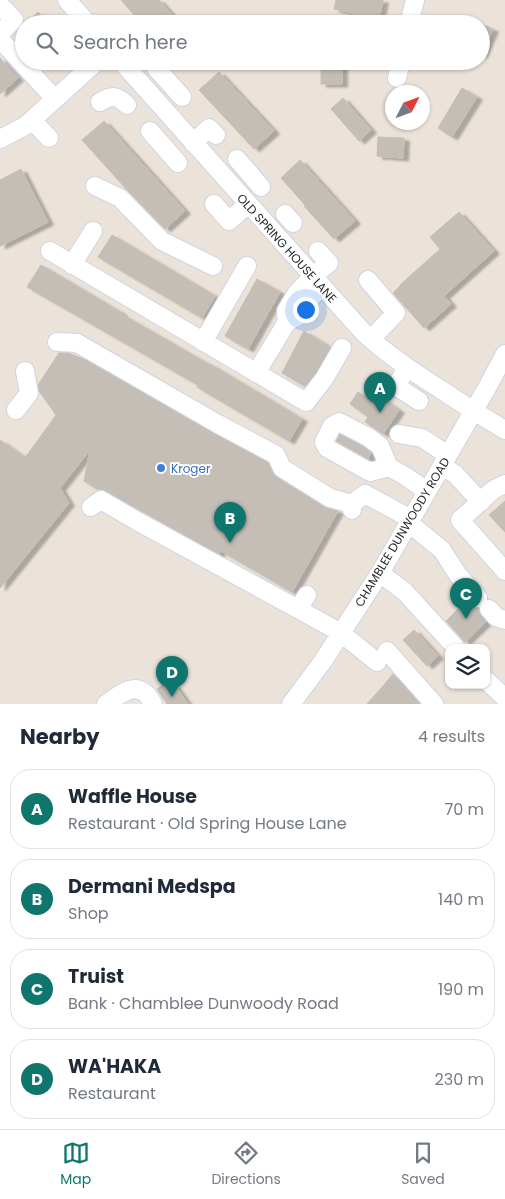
<!DOCTYPE html>
<html lang="en">
<head>
<meta charset="utf-8">
<style>
  body { margin:0; font-family:Poppins,sans-serif; background:#f2f2f3; color:#1f2937 }
  .controls { position:absolute; right:15px; bottom:15px; display:grid; overflow:hidden; border-radius:10px; box-shadow:0 1px 4px #0004 }
  .controls button { width:45px; height:45px; display:grid; place-items:center; padding:0; border:0; border-bottom:1px solid #e0e1e3; background:#fff; color:#1f2937; font:25px sans-serif }
  .compass { position:absolute; left:385px; top:85px; width:45px; height:45px; border-radius:50%; background:#fff; box-shadow:0 1px 4px #0004; rotate:48deg }
  .you { position:absolute; left:305px; top:309px; width:18px; height:18px; margin:-12px; border:4px solid #fff; border-radius:50%; background:#1a73e8; box-shadow:0 0 0 8px #1a73e833 }
  .badge { display:grid; place-items:center; width:32px; height:32px; border-radius:50%; background:#0f766e; color:#fff; font-size:16px; font-weight:700 }
  .pin { position:absolute; translate:-50% -41px; filter:drop-shadow(0 1px 2px #0008) }
  .pin::after { content:''; position:absolute; top:26px; width:18px; height:15px; background:inherit; clip-path:polygon(0 0,100% 0,50% 100%) }
  .list { margin:0; padding:0; list-style:none }
  h2 { display:flex; justify-content:space-between; align-items:center; height:65px; margin:0; padding:0 20px; font-size:21px }
  h2 small { font-size:16px; font-weight:400; color:#747a83 }
  .list li { display:grid; grid-template-columns:32px 1fr auto; gap:15px; align-items:center; box-sizing:border-box; height:80px; margin:0 10px 10px; padding:0 10px; border:1px solid #e0e1e3; border-radius:20px }
  .list b { display:block; font-size:19px; white-space:nowrap }
  .list p { margin:0; font-size:16px; white-space:nowrap; color:#747a83 }
  .list em { font-size:16px; font-style:normal; color:#747a83 }
  .icon { flex:none; width:28px; height:28px; fill:none; stroke:currentColor; stroke-width:2; stroke-linecap:round; stroke-linejoin:round }
  .map { position:relative; flex:none; width:505px; height:704px; overflow:hidden }
  .search { position:absolute; background:#fff; box-shadow:0 1px 4px #0004; left:15px; right:15px; top:15px; height:55px; display:flex; align-items:center; gap:12px; box-sizing:border-box; padding:0 18px; border-radius:28px; color:#747a83; font-size:19px }
  .sheet { height:425px; background:#fff }
  nav { display:flex; justify-content:space-around; align-items:center; box-sizing:border-box; height:70px; border-top:1px solid #e0e1e3; background:#fff; font-size:14px; color:#747a83 }
  nav a { display:grid; justify-items:center; gap:2px }
  nav .on { color:#0f766e }
  .map>svg:first-child { display:block }
  .building { fill:#c4beb6; stroke:#c7beb4; filter:url(#shadow) }
  .lines { fill:none; stroke-linecap:round; stroke-linejoin:round }
  .minor-casing { stroke:#cfd4e2; stroke-width:20 }
  .minor { stroke:#fff; stroke-width:18 }
  .shop-dot { fill:#3f7fe0; stroke:#fff; stroke-width:2 }
  .labels { text-anchor:middle; dominant-baseline:central; stroke-width:4; stroke-linejoin:round; paint-order:stroke }
  .street-label { font-size:12px; fill:#292929; stroke:#fff }
  .shop-label { font-size:12px; fill:#366cbe; stroke:#fff; text-anchor:start }
</style>
</head>
<body>
<div class="map">
<svg width="505" height="704" viewBox="0 0 505 704">
  <defs>
    <filter id="shadow"><feDropShadow dx="5.5" dy="3" stdDeviation="1" flood-color="#0004"/></filter>
  </defs>
  <rect width="100%" height="100%" fill="#ebe2da"/>
  <path class="building" d="M121 0H159L180 24H142Z
    M336 0H383L379 19 334 9Z
    M38 12 48 24H26Z
    M481 24 493 29 481 56Z
    M0 58 18 78 0 94Z
    M321 61H342V84H321Z
    M219 72 274 131 254 149 199 90Z
    M462 88 477 97 452 137 438 128Z
    M343 98 371 130 359 141 331 109Z
    M104 121 185 211 165 229 128 191 82 140Z
    M378 137 404 138 403 158 377 156Z
    M300 160 355 221 334 239 304 206 305 205 281 178Z
    M21 169 48 222 0 246V180Z
    M459 212 494 251 444 296 451 304 424 328 393 293 400 286V285L440 249 430 237Z
    M112 235 215 296 202 318 98 257Z
    M41 265 122 313 121 314 210 365V364L302 419 289 441 197 387 198 385 27 287Z
    M257 279 280 292 248 349 225 336Z
    M304 331 330 347 314 374 305 386 282 373Z
    M59 353H68L86 360 213 433 268 463 272 472 276 477 324 507 338 511 292 592 221 551 219 554 106 491 99 490 84 481 90 450 60 488 69 503 0 588V440L25 458 56 415 39 391 38 385Z
    M358 392 375 404 380 397 399 410 383 434 365 422 368 417 350 404Z
    M340 434 362 446 371 453 368 459 336 441Z
    M505 501V532L489 515Z
    M466 601 474 608H479L481 616 486 622 465 642 446 621Z
    M414 630 438 656 427 666 403 640Z
    M393 674 420 704H367L383 686Z
    M165 683 168 688 174 684 188 704H167L157 689Z"/>
  <g class="lines">
    <defs>
      <path id="minor" d="M67 0 88 24
        M0 5 14 20 0 33
        M409 24 415 0
        M0 39 55 99
        M121 61 363 332C386 354 413 372 440 389 461 403 483 417 505 430
        M156 68 182 97
        M397 78 401 61
        M100 102C112 95 117 95 127 105
        M32 120 49 138
        M150 131 178 163
        M0 139 25 126 32 120 97 61
        M193 143 209 128 216 135
        M237 159 261 187
        M95 186 120 198 162 241 213 266
        M214 204 229 221 248 204
        M285 214 293 223
        M50 251 306 402 324 379 342 348
        M72 265 93 231
        M368 280 396 313 371 339
        M287 322 286 311 296 294 313 276 329 263 318 251
        M57 342 77 343 218 424 276 455 282 468 330 498 352 504
        M203 342 247 266
        M407 368 396 386 419 401
        M256 373 287 322 297 317 306 303 322 286
        M16 410 29 393 25 371
        M399 434 422 438 448 455
        M442 466 455 474 481 502
        M389 467 370 472 327 448 324 442 332 426 339 422 368 437 380 446 389 467 405 476 427 491
        M505 484 493 490 460 520 505 571
        M91 507 101 500 137 521 298 609
        M352 510V504L365 494 411 519
        M409 523 442 550 458 575 478 598
        M380 573 405 592 456 648
        M307 595 298 609 341 633 377 662
        M489 609 496 617 505 620
        M387 651 434 704
        M486 680 505 698
        M106 704C117 697 133 681 146 694 149 696 151 701 153 704
        M291 704 323 661 380 573 488 386 505 354"/>
    </defs>
    <use href="#minor" class="minor-casing"/>
    <use href="#minor" class="minor"/>
  </g>
  <circle class="shop-dot" cx="161" cy="468" r="5"/>
  <g class="labels">
    <g class="street-label">
      <text transform="translate(287 248) rotate(48)">OLD SPRING HOUSE LANE</text>
      <text transform="translate(402 532) rotate(-59)">CHAMBLEE DUNWOODY ROAD</text>
    </g>
    <g class="shop-label">
      <text x="171" y="468">Kroger</text>
    </g>
  </g>
</svg>
<div class="controls">
<button><svg class="icon" aria-label="layers" viewBox="0 0 24 24"><path d="M12 4l9 5-9 5-9-5zM3 14l9 5 9-5"/></svg></button>
</div>
<svg class="compass" viewBox="-18 -18 36 36"><path d="M0-13l5 13h-10z" fill="#e53935"/><path d="M0 13l5-13h-10z" fill="#747a83"/></svg>
<div class="you"></div>
<div class="pin badge" style="left:380px;top:413px">A</div>
<div class="pin badge" style="left:230px;top:543px">B</div>
<div class="pin badge" style="left:466px;top:619px">C</div>
<div class="pin badge" style="left:172px;top:697px">D</div>
<div class="search"><svg class="icon" aria-label="search" viewBox="0 0 24 24"><circle cx="10" cy="10" r="6"/><path d="M15 15l6 6"/></svg>Search here</div>
</div>
<section class="sheet">
<h2>Nearby<small>4 results</small></h2>
<ul class="list">
<li><span class="badge">A</span><div><b>Waffle House</b><p>Restaurant · Old Spring House Lane</p></div><em>70 m</em></li>
<li><span class="badge">B</span><div><b>Dermani Medspa</b><p>Shop</p></div><em>140 m</em></li>
<li><span class="badge">C</span><div><b>Truist</b><p>Bank · Chamblee Dunwoody Road</p></div><em>190 m</em></li>
<li><span class="badge">D</span><div><b>WA'HAKA</b><p>Restaurant</p></div><em>230 m</em></li>
</ul>
</section>
<nav>
<a class="on"><svg class="icon" aria-label="map" viewBox="0 0 24 24"><path d="M3 6l6-2 6 2 6-2v14l-6 2-6-2-6 2zM9 4v14M15 6v14"/></svg>Map</a>
<a><svg class="icon" aria-label="directions" viewBox="0 0 24 24"><path d="M12 3l9 9-9 9-9-9zM9 14v-3h6M13 9l2 2-2 2"/></svg>Directions</a>
<a><svg class="icon" aria-label="saved" viewBox="0 0 24 24"><path d="M7 4h10v16l-5-4-5 4z"/></svg>Saved</a>
</nav>
</body>
</html>
